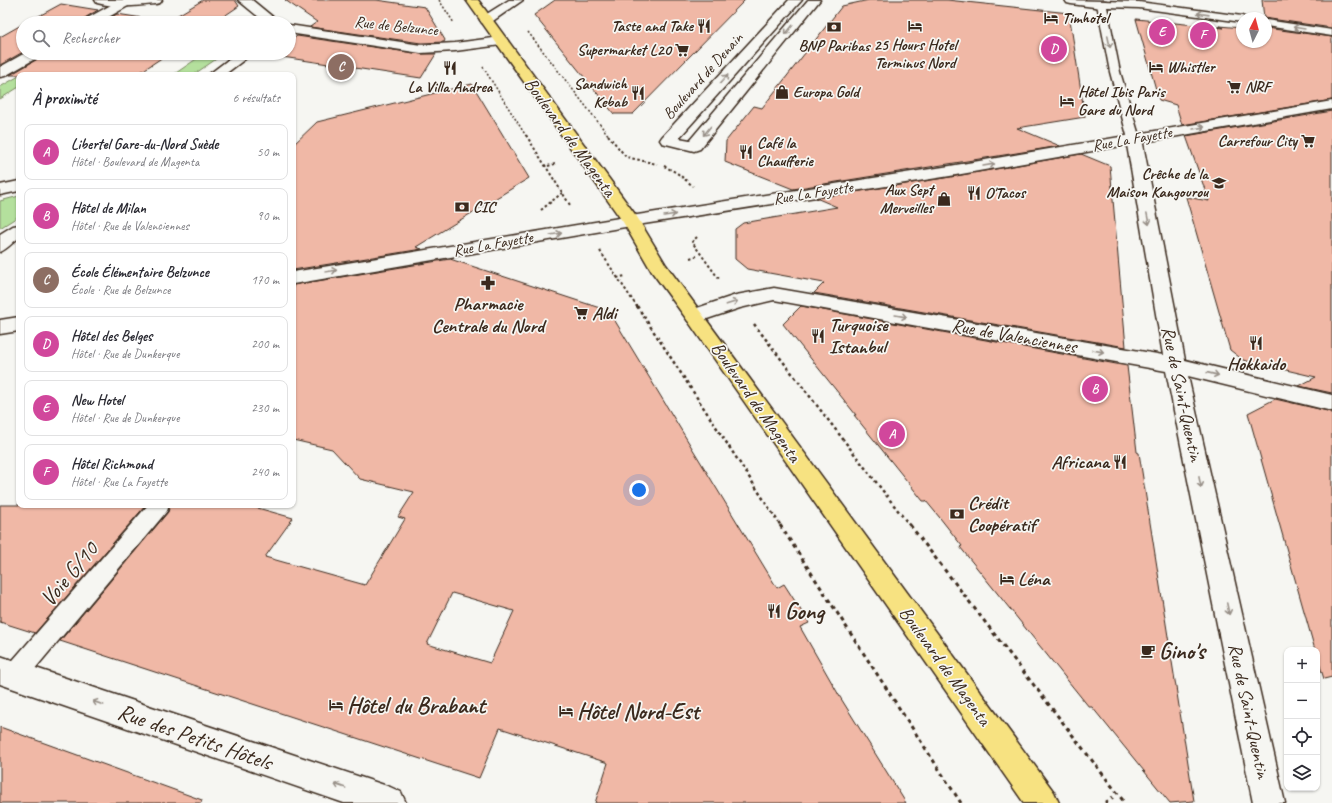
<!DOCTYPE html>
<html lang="fr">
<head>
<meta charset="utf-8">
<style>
  body { margin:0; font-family:Caveat,sans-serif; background:#f2f2f3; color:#2b2b33 }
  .controls { position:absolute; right:12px; bottom:12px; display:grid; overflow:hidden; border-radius:8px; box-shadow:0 1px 3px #0004 }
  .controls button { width:36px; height:36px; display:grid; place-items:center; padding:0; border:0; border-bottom:1px solid #e1e1e2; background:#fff; color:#2b2b33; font:20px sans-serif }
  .compass { position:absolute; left:1236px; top:12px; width:36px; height:36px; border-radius:50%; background:#fff; box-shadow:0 1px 3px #0004; rotate:6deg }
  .you { position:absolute; left:639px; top:490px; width:14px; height:14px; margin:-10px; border:3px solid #fff; border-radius:50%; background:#1a73e8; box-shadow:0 0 0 6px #1a73e833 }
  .badge { display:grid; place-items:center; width:26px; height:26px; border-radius:50%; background:#db2777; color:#fff; font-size:13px; font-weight:700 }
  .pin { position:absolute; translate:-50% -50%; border:2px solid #fff; box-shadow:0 1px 4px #0006 }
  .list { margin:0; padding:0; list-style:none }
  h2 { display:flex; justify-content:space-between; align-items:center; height:52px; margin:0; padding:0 16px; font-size:17px }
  h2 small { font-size:13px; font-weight:400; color:#7c7c81 }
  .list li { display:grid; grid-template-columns:26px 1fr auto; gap:12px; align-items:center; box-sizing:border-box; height:56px; margin:0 8px 8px; padding:0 8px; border:1px solid #e1e1e2; border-radius:8px }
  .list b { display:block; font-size:15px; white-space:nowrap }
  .list p { margin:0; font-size:13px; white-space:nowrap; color:#7c7c81 }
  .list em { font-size:13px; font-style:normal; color:#7c7c81 }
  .icon { flex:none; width:22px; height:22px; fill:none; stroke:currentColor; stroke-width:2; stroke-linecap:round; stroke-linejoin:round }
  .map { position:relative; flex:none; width:1332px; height:803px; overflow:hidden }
  .search { position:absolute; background:#fff; box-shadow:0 1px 3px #0004; left:16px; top:16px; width:280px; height:44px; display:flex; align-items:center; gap:10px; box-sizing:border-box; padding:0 14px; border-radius:22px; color:#7c7c81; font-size:15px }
  .panel { position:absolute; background:#fff; box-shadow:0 1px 3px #0004; left:16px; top:72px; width:280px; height:436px; border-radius:8px }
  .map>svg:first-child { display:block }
  .green { fill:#b4e09d; stroke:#78855e }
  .building { fill:#f0b8a6; stroke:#3b2a1e; fill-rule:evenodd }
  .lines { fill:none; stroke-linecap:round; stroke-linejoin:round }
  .service-casing { stroke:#3b2a1e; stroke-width:3 }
  .pedestrian-casing { stroke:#3b2a1e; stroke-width:3 }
  .minor-casing { stroke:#3b2a1e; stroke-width:3 }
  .secondary-casing { stroke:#3b2a1e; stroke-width:3 }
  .primary-casing { stroke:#3b2a1e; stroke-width:3 }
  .path-far3 { stroke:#3b2a1e; stroke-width:1.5; stroke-dasharray:2 2; stroke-linecap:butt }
  .path-far2 { stroke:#3b2a1e; stroke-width:2; stroke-dasharray:2.5 2.5; stroke-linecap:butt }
  .path-far1 { stroke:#3b2a1e; stroke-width:2.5; stroke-dasharray:3 3; stroke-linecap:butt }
  .path { stroke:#3b2a1e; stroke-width:3; stroke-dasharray:4 4; stroke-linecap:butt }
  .service { fill:#f6f6f2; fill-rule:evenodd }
  .pedestrian { fill:#f6f6f2; fill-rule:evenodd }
  .minor { fill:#f6f6f2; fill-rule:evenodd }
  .secondary { fill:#f6f6f2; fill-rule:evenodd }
  .primary { fill:#f7e281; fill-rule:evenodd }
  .oneway { stroke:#989088 }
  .labels { text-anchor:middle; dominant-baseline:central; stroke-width:3.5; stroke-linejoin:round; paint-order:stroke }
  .far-poi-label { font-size:16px; font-weight:bold; fill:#3b2a1e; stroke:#f6f6f2; text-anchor:start }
  .far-street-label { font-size:16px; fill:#3b2a1e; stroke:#f6f6f2 }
  .street-label { font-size:19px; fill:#3b2a1e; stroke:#f6f6f2 }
  .poi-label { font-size:19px; font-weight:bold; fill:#3b2a1e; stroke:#f6f6f2; text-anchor:start }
  .near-street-label { font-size:23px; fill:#3b2a1e; stroke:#f6f6f2 }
  .near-poi-label { font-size:23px; font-weight:bold; fill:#3b2a1e; stroke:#f6f6f2; text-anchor:start }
</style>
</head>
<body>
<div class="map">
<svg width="1332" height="803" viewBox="0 0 1332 803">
  <rect width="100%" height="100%" fill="#f6f6f2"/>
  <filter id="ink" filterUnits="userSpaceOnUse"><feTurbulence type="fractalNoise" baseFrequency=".025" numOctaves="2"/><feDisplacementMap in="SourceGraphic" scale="8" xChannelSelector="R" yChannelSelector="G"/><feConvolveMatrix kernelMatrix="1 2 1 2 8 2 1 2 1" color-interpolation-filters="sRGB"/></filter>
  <g filter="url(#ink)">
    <path class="green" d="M205 53H225L193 75H173Z
      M19 76V87L0 99V87Z
      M19 196V216L0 228V201Z"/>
    <path class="building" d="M203 0H235L239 6 214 23H101L117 14 155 20 157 19 168 21Z
      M285 0H376L425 7 445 40 444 42 421 43 310 27 317 22Z
      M555 0H745L633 114H614L534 15Z
      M869 0H947L1069 13 1085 117 1017 128 1060 146 793 189 725 162 726 141 754 106 762 108 842 6Z
      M1262 0H1332V28L1264 18Z
      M61 4 98 10 83 19 82 23H26Z
      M1136 19 1224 28 1219 26 1242 28V42H1266V28L1332 37V100L1182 125 1176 105 1159 100Z
      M23 24V52L0 65V37Z
      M297 36 421 54H436L421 78 269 55 273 53H289V42Z
      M43 53H169L136 75H10L41 57Z
      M472 84 529 178 416 247 422 249 293 270V145L317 122Z
      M1332 111V393L1299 386 1316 377 1243 360 1230 350 1186 197 1209 201 1186 136Z
      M1081 154 1110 166 1126 347 814 293 824 283 747 269 735 259V229L743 223 837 207 816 198 950 177Z
      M450 259 609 311 777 588 784 584 809 623 800 627 840 697 906 803H595L608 763 500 728 479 778 60 641 168 512 170 505H247L293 518 265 557 365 585 405 519 398 517 414 492 360 479 332 449 293 440V285ZM452 593 514 611 490 663 427 644Z
      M801 306 1127 366 1137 452 1139 453 1194 801 1170 803 1092 707H1089L960 547 962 546 940 518 926 501H923L854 415H856L783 324Z
      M1275 399 1332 412V677L1324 679 1317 656V650H1315L1248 413Z
      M0 505H146L35 633 0 622Z
      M0 727 202 800 201 803H0Z"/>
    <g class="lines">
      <defs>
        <path id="service" d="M1102 1 1139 2 1242 16 1246 18H1242V22L1139 8 1107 7 1120 72 1140 139 1138 142H1130L1128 139 1110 72 1097 4Z
          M1266 20 1332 30V36L1266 26Z
          M148 505H169L167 511 23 683 15 686 7 683 4 675 7 667Z"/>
        <path id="pedestrian" d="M120 0H127L130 3 128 6 98 23H83L84 20Z
          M238 0H252L280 23H266Z
          M789 0H802L679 138 690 140 808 0H820L700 149 694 151 662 143 660 140 662 137Z
          M1065 0 1106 1 1108 4 1106 7 1102 8 1071 4 1067 3Z
          M289 25 421 45 455 43 501 37 506 38 508 41 506 44 501 45 455 51 421 53 289 33Z
          M25 53H42L40 56 5 76 0 77V67Z
          M237 53H253L224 75H208Z
          M19 181V191L0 195V185Z
          M19 225V238C12 242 8 249 0 252V234L13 226Z"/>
        <path id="minor" d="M95 0H162L160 3 156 4C136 6 117 8 97 3Z
          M509 0H523L490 23H482L480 20 482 17Z
          M1134 134 1140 136 1142 139 1185 360 1332 395V411L1188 376 1285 803H1253L1166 371 774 300 740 308 695 323 688 321 685 316 688 311 736 295 774 288 1163 355 1126 139 1128 136Z
          M0 656 390 787 401 792 406 803H344L0 684Z"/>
        <path id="secondary" d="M1332 101V109L950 176 631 226 293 284V272L631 216 950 166Z
          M19 317V331L0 334V320Z"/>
        <path id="primary" d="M466 0H478L637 217 666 265 1054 792 1059 803H1024L688 321 652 272 623 222Z"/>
      </defs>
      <use href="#service" class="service-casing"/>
      <use href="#pedestrian" class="pedestrian-casing"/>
      <use href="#minor" class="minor-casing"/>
      <use href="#secondary" class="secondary-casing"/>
      <use href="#primary" class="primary-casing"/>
      <path class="path-far3" d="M439 0 454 23
        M528 32 609 136
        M483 67 526 136"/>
      <path class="path-far2" d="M526 135 570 205
        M608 135 626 157 657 164
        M548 166 555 164
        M664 166 677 173 693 186
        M541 210 562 193
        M697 237 692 242 719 279
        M600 251 637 307
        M690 258 697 256
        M617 278 625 276"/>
      <path class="path-far1" d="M637 306 781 526
        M754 324 910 526"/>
      <path class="path" d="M780 525 961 803
        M910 525 1125 803
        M1105 803 1113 797"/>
      <use href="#service" class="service"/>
      <use href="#pedestrian" class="pedestrian"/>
      <use href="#minor" class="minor"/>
      <use href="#secondary" class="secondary"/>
      <use href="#primary" class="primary"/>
    </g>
    <defs><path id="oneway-shaft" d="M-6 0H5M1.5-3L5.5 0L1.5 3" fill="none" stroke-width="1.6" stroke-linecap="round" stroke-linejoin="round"/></defs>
    <g class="oneway">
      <use href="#oneway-shaft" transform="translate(1203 14) rotate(-172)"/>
      <use href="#oneway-shaft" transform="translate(1299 28) rotate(-171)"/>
      <use href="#oneway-shaft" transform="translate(789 30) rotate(129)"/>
      <use href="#oneway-shaft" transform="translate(1109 42) rotate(78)"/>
      <use href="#oneway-shaft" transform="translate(724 79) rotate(-48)"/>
      <use href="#oneway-shaft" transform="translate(1199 128) rotate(-10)"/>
      <use href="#oneway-shaft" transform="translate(707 131) rotate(129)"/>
      <use href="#oneway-shaft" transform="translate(989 165) rotate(-10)"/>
      <use href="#oneway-shaft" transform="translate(670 215) rotate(-9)"/>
      <use href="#oneway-shaft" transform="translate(1148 219) rotate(79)"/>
      <use href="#oneway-shaft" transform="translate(556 234) rotate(-9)"/>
      <use href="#oneway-shaft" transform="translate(331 271) rotate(-9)"/>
      <use href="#oneway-shaft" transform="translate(732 303) rotate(-18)"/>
      <use href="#oneway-shaft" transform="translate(901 316) rotate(10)"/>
      <use href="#oneway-shaft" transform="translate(1098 351) rotate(10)"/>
      <use href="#oneway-shaft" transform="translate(1213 374) rotate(13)"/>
      <use href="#oneway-shaft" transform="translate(1200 482) rotate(78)"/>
      <use href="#oneway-shaft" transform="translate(1228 609) rotate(78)"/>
      <use href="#oneway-shaft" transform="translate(98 703) rotate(-161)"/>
      <use href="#oneway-shaft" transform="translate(340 786) rotate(-161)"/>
    </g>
  </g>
  <defs>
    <symbol id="hotel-bare" viewBox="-9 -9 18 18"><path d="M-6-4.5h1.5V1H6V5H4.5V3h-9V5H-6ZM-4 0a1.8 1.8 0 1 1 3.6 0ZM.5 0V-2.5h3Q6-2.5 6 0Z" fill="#3b2a1e" stroke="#f6f6f2" stroke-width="2.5" paint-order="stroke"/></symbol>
    <symbol id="restaurant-bare" viewBox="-9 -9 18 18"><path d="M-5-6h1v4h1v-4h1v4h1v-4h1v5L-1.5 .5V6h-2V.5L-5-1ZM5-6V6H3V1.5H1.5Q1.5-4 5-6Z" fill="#3b2a1e" stroke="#f6f6f2" stroke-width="2.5" paint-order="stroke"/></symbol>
    <symbol id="bank-bare" viewBox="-9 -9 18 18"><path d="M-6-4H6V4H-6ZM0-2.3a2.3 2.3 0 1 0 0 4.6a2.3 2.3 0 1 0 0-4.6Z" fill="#3b2a1e" stroke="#f6f6f2" stroke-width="2.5" paint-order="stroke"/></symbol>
    <symbol id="supermarket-bare" viewBox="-9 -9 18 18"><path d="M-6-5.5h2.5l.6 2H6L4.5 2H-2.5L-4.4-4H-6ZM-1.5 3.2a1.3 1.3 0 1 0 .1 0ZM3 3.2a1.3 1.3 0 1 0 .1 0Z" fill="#3b2a1e" stroke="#f6f6f2" stroke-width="2.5" paint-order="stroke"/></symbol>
    <symbol id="shop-bare" viewBox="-9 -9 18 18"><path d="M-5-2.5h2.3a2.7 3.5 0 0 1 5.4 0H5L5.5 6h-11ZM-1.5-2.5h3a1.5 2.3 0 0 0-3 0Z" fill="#3b2a1e" stroke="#f6f6f2" stroke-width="2.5" paint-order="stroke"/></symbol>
    <symbol id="school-bare" viewBox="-9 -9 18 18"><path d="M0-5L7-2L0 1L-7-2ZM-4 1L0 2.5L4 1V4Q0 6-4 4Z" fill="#3b2a1e" stroke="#f6f6f2" stroke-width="2.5" paint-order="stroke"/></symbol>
    <symbol id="pharmacy-bare" viewBox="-9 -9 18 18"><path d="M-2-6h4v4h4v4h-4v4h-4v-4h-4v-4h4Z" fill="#3b2a1e" stroke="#f6f6f2" stroke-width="2.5" paint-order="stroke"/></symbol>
    <symbol id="cafe-bare" viewBox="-9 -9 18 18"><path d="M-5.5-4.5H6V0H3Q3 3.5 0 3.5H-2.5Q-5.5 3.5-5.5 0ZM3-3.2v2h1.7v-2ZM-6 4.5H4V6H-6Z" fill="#3b2a1e" stroke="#f6f6f2" stroke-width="2.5" paint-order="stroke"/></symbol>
  </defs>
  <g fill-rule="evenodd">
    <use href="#hotel-bare" x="1041" y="8" width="20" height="20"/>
    <use href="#restaurant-bare" x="694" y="16" width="20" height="20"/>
    <use href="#hotel-bare" x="905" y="16" width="20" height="20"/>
    <use href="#bank-bare" x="824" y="17" width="20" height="20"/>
    <use href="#supermarket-bare" x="672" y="40" width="20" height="20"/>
    <use href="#hotel-bare" x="1146" y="57" width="20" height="20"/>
    <use href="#restaurant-bare" x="440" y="58" width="20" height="20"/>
    <use href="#supermarket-bare" x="1224" y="77" width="20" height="20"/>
    <use href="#shop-bare" x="772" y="82" width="20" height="20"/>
    <use href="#restaurant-bare" x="628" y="83" width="20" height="20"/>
    <use href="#hotel-bare" x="1057" y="91" width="20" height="20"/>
    <use href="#supermarket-bare" x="1298" y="131" width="20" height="20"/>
    <use href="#restaurant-bare" x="736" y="142" width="20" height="20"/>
    <use href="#school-bare" x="1209" y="173" width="20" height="20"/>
    <use href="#restaurant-bare" x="964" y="183" width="20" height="20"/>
    <use href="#shop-bare" x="934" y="189" width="20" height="20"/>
    <use href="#bank-bare" x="452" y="197" width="20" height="20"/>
    <use href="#pharmacy-bare" x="478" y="273" width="20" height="20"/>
    <use href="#supermarket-bare" x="571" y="303" width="20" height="20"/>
    <use href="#restaurant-bare" x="808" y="326" width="20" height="20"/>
    <use href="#restaurant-bare" x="1246" y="333" width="20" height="20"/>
    <use href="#restaurant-bare" x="1110" y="452" width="20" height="20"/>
    <use href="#bank-bare" x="947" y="504" width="20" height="20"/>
    <use href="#hotel-bare" x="997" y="569" width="20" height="20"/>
    <use href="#restaurant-bare" x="764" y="601" width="20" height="20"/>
    <use href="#cafe-bare" x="1138" y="641" width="20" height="20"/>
    <use href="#hotel-bare" x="326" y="695" width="20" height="20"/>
    <use href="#hotel-bare" x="556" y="701" width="20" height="20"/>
  </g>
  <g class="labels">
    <g class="far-poi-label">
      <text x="1062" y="18">Timhotel</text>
      <text x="693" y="26" text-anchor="end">Taste and Take</text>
      <text x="915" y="45" text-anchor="middle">25 Hours Hotel<tspan x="915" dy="18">Terminus Nord</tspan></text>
      <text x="834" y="46" text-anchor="middle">BNP Paribas</text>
      <text x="671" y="50" text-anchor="end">Supermarket L20</text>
      <text x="1167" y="67">Whistler</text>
      <text x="627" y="84" text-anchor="end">Sandwich<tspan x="627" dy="18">Kebab</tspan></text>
      <text x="450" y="87" text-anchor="middle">La Villa Andrea</text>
      <text x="1245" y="87">NRF</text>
      <text x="793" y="92">Europa Gold</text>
      <text x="1078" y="92">Hôtel Ibis Paris<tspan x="1078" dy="18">Gare du Nord</tspan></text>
      <text x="1297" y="141" text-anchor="end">Carrefour City</text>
      <text x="757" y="143">Café la<tspan x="757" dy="18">Chaufferie</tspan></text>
      <text x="1208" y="174" text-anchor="end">Crêche de la<tspan x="1208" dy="18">Maison Kangourou</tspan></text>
      <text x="933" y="190" text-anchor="end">Aux Sept<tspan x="933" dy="18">Merveilles</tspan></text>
      <text x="985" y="193">O'Tacos</text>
      <text x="473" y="207">CIC</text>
    </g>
    <g class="far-street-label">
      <text transform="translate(396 26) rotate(6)">Rue de Belzunce</text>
      <text transform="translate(703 76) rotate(-48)">Boulevard de Denain</text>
      <text transform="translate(1132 139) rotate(-10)">Rue La Fayette</text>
      <text transform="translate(813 193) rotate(-9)">Rue La Fayette</text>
      <text transform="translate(493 244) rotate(-10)">Rue La Fayette</text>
    </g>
    <g class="street-label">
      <text transform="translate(570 137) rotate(54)">Boulevard de Magenta</text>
      <text transform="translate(1014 336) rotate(10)">Rue de Valenciennes</text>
      <text transform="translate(1182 394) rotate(78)">Rue de Saint-Quentin</text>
      <text transform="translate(756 402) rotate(55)">Boulevard de Magenta</text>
      <text transform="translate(945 666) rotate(54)">Boulevard de Magenta</text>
      <text transform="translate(1249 711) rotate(78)">Rue de Saint-Quentin</text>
    </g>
    <g class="poi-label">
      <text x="488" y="304" text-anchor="middle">Pharmacie<tspan x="488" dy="22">Centrale du Nord</tspan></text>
      <text x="592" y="313">Aldi</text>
      <text x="829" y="325">Turquoise<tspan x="829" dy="22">Istanbul</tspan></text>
      <text x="1256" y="364" text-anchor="middle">Hokkaido</text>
      <text x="1109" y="462" text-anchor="end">Africana</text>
      <text x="968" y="503">Crédit<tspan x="968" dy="22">Coopératif</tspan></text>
      <text x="1018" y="579">Léna</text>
    </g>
    <g class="near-street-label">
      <text transform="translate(69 574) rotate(-50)">Voie G/10</text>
      <text transform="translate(195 737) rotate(19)">Rue des Petits Hôtels</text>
    </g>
    <g class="near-poi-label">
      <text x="785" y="611">Gong</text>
      <text x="1159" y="651">Gino's</text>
      <text x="347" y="705">Hôtel du Brabant</text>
      <text x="577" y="711">Hôtel Nord-Est</text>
    </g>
  </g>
</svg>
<div class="controls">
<button>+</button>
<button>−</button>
<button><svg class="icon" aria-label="locate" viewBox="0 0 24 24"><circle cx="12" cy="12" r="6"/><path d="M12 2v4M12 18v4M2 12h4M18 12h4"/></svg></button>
<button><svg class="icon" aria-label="layers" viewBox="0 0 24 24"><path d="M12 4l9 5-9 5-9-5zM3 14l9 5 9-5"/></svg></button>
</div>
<svg class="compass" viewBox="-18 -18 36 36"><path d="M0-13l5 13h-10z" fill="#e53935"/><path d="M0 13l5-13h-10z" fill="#7c7c81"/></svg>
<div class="you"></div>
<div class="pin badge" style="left:892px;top:434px;background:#d1479c">A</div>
<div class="pin badge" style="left:1095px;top:389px;background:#d1479c">B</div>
<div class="pin badge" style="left:341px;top:67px;background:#8d6e63">C</div>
<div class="pin badge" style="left:1054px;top:49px;background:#d1479c">D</div>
<div class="pin badge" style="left:1162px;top:32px;background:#d1479c">E</div>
<div class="pin badge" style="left:1203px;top:35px;background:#d1479c">F</div>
<div class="search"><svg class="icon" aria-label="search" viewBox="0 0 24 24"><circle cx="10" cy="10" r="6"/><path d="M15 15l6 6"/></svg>Rechercher</div>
<section class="panel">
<h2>À proximité<small>6 résultats</small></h2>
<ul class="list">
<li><span class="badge" style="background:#d1479c">A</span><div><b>Libertel Gare-du-Nord Suède</b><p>Hôtel · Boulevard de Magenta</p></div><em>50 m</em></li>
<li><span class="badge" style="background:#d1479c">B</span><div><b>Hôtel de Milan</b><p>Hôtel · Rue de Valenciennes</p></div><em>90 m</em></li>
<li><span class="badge" style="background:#8d6e63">C</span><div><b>École Élémentaire Belzunce</b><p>École · Rue de Belzunce</p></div><em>170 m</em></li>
<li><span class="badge" style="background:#d1479c">D</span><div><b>Hôtel des Belges</b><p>Hôtel · Rue de Dunkerque</p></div><em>200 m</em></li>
<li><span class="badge" style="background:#d1479c">E</span><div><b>New Hotel</b><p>Hôtel · Rue de Dunkerque</p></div><em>230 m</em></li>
<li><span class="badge" style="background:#d1479c">F</span><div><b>Hôtel Richmond</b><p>Hôtel · Rue La Fayette</p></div><em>240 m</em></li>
</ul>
</section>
</div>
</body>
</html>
